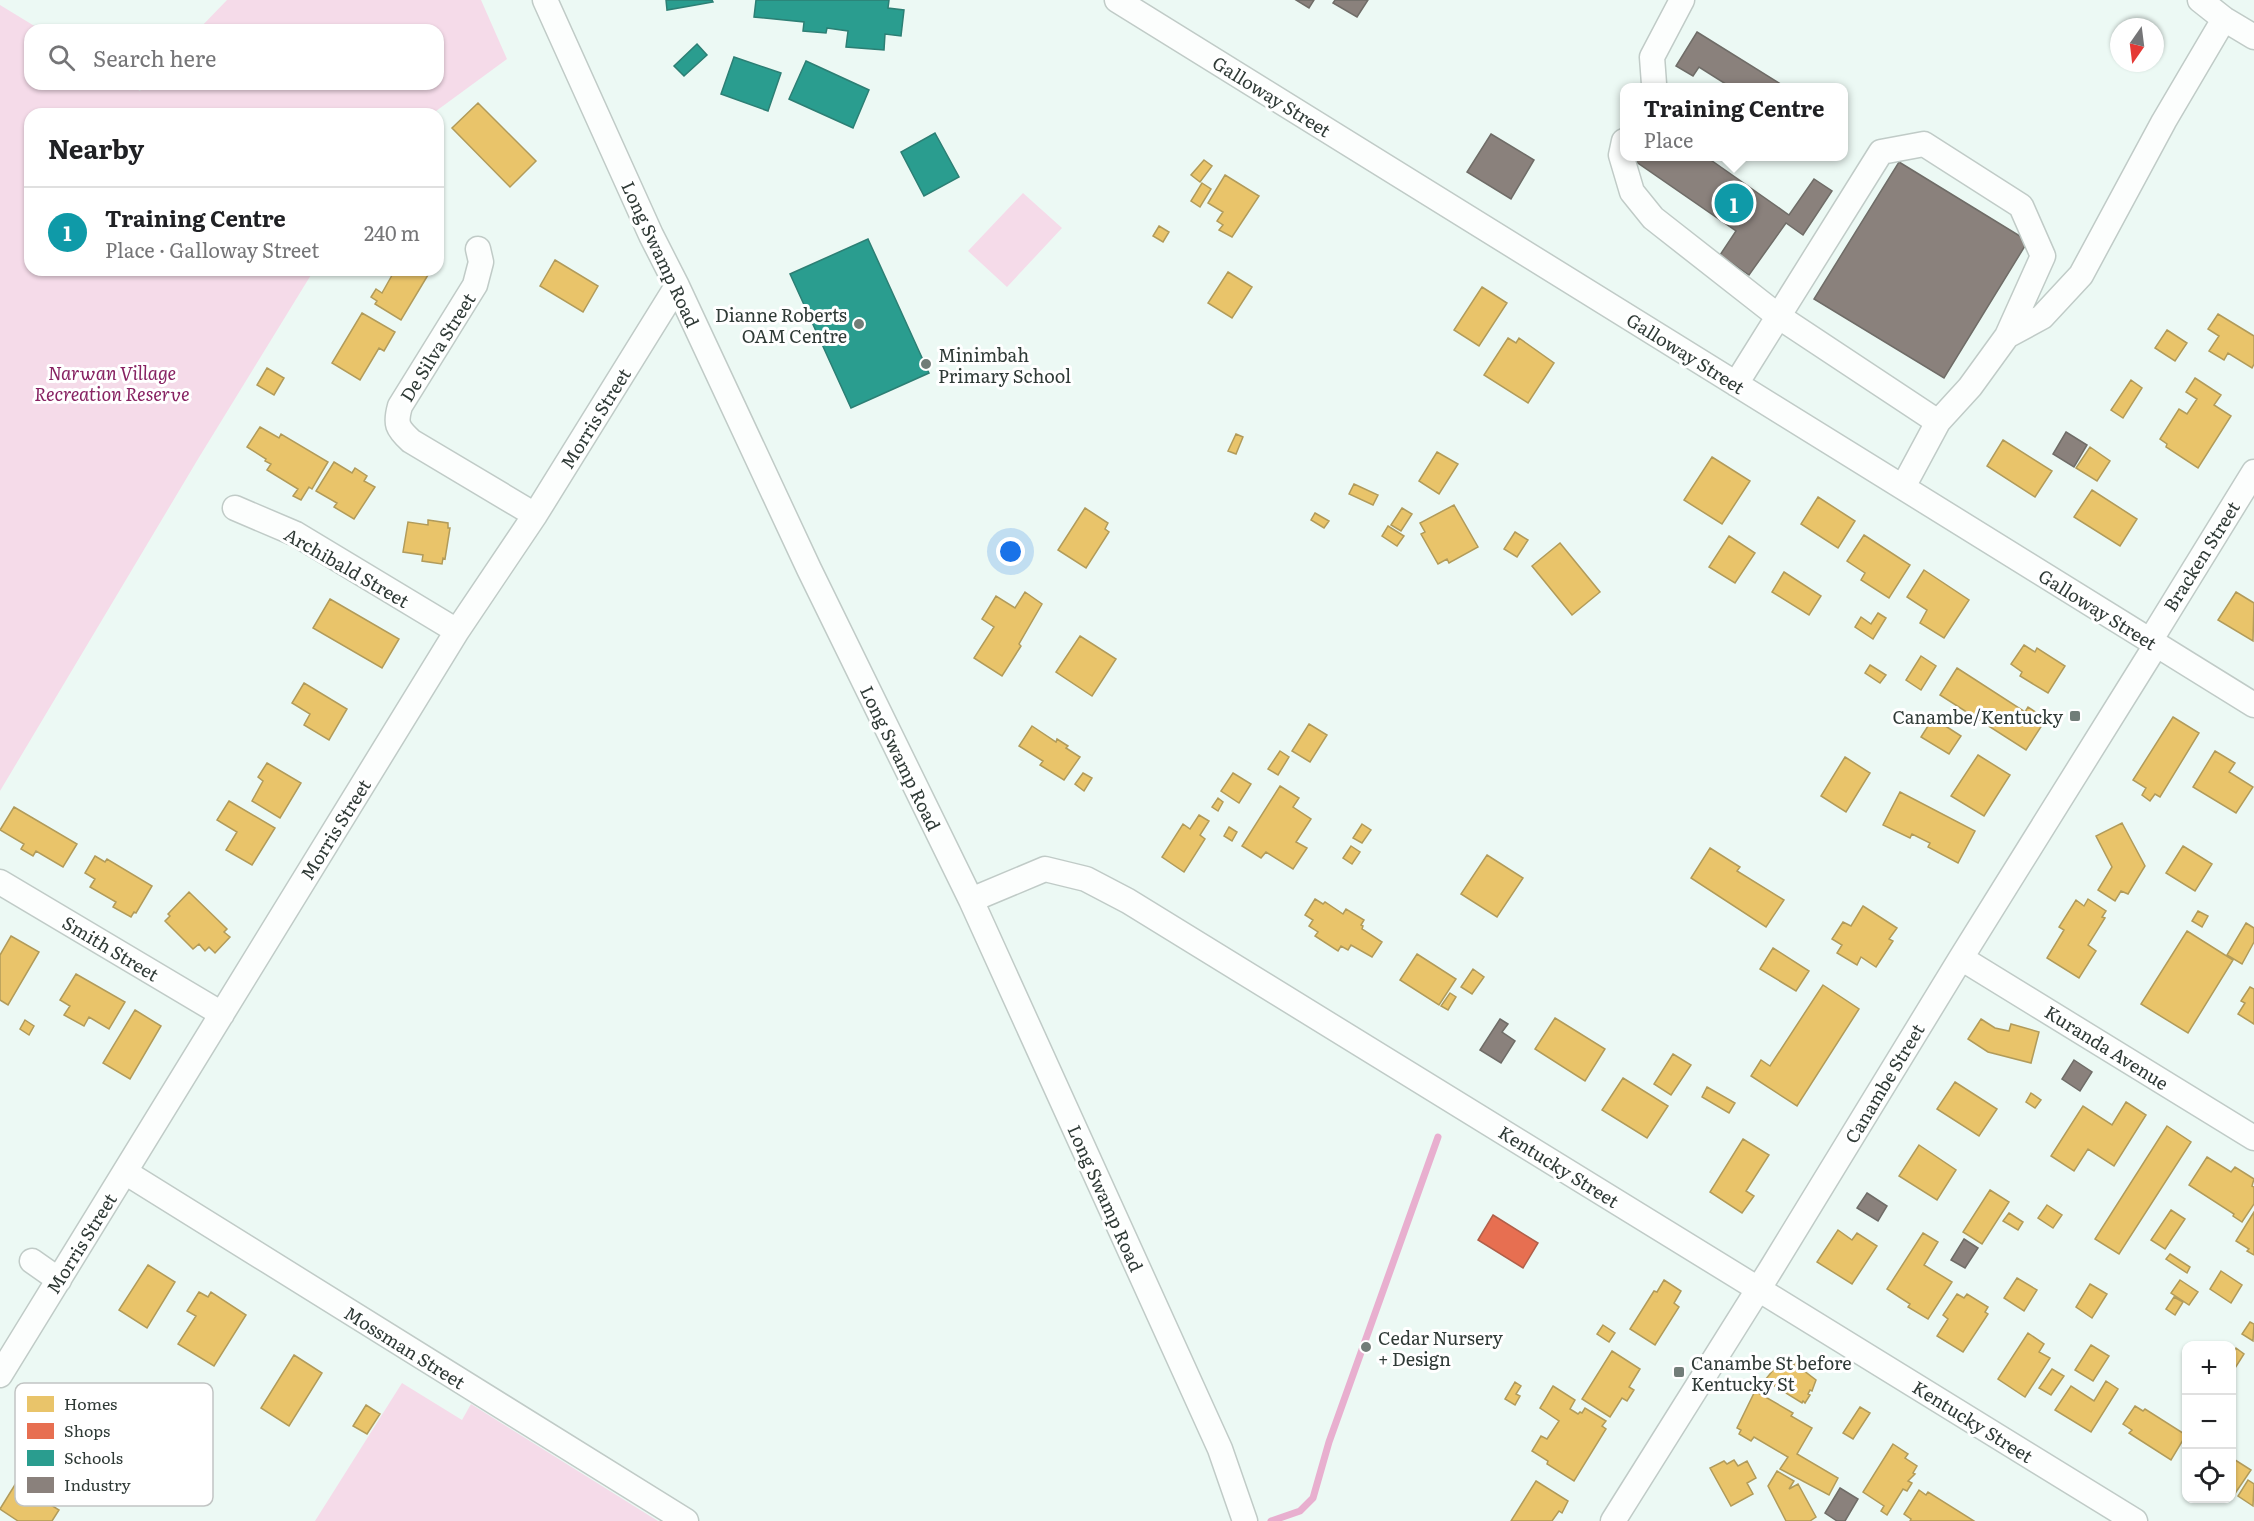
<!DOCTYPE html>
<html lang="en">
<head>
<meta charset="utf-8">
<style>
  body { margin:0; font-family:Literata,serif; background:#f2f2f2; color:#202124 }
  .controls { position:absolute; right:18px; bottom:18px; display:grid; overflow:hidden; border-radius:12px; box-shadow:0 2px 4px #0004 }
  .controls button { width:54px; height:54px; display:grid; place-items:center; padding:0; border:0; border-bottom:2px solid #e0e0e0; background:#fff; color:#202124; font:30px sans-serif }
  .compass { position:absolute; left:2110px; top:18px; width:54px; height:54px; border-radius:50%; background:#fff; box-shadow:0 2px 4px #0004; rotate:194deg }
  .you { position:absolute; left:1011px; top:552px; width:21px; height:21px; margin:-15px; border:4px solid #fff; border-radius:50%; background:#1a73e8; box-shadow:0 0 0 9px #1a73e833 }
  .badge { display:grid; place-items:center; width:39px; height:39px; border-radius:50%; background:#111827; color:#fff; font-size:20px; font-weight:700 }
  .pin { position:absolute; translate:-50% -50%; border:3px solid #fff; box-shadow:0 2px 6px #0006 }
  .popup { position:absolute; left:1620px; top:83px; width:228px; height:78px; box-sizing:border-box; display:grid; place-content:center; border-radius:12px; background:#fff; filter:drop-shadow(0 2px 4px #0005); font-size:20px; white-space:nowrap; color:#757577 }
  .popup b { font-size:22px; color:#202124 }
  .popup::after { content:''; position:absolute; left:50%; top:100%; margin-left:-12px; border:12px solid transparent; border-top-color:#fff }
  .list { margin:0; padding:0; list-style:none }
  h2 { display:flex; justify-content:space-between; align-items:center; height:78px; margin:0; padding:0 24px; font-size:26px }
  h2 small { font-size:20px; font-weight:400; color:#757577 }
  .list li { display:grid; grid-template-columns:39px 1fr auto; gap:18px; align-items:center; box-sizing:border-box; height:90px; padding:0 24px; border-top:2px solid #e0e0e0 }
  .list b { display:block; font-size:22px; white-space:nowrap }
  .list p { margin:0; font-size:20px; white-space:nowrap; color:#757577 }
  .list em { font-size:20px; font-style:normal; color:#757577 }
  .icon { flex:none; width:33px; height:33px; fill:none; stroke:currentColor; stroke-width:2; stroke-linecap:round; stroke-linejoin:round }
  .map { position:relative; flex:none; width:2254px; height:1521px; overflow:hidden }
  .search { position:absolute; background:#fff; box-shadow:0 2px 4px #0004; left:24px; top:24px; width:420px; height:66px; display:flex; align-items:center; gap:15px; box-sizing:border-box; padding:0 21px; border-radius:18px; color:#757577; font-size:22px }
  .panel { position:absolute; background:#fff; box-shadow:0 2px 4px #0004; left:24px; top:108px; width:420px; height:168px; border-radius:18px }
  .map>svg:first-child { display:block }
  .green { fill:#f5dbe9 }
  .homes { fill:#e9c46a; stroke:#b19b5a; stroke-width:1.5 }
  .shops { fill:#e76f51; stroke:#b05f49; stroke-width:1.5 }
  .schools { fill:#2a9d8f; stroke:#2c7f74; stroke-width:1.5 }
  .industry { fill:#8a817c; stroke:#6f6c67; stroke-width:1.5 }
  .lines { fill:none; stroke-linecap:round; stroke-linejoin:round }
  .stream { stroke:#e8afcf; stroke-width:7 }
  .minor-casing { stroke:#c0cbc7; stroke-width:27 }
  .minor { stroke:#fcfefd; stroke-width:24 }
  .poi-dot { fill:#717d78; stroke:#fff; stroke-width:2 }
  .labels { text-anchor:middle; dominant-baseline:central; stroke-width:6; stroke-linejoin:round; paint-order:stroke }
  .street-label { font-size:18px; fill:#2f3a36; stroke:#fff }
  .poi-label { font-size:18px; fill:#2f3a36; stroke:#fff; text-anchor:start }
  .park-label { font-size:18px; font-style:italic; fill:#872262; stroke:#fff }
  .key { fill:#fff; stroke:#c1c4c3; stroke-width:1.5 }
  .key-label { font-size:16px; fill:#2f3a36 }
</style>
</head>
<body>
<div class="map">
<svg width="2254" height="1521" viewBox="0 0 2254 1521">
  <rect width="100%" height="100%" fill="#ecf9f4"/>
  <path class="green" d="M227 0H481L507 59 432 114H30V270H314L198 459 0 791V5L41 30H30V84H128L140 91 146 84H438V30H198Z
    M1023 193 1062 228 1007 287 968 251Z
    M402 1383 462 1420 471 1404 658 1521H315Z"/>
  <path class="homes" d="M478 103 536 161 510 187 452 128Z
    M1204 160 1212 166 1200 182 1191 175Z
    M1225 175 1259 196 1232 237 1219 230 1223 225 1217 221 1223 212 1208 203Z
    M1202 183 1211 189 1200 207 1191 201Z
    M1159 226 1169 232 1163 242 1153 236Z
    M555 260 598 286 583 312 540 286Z
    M395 270H431L401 320 375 304 377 301 371 297 376 289 382 293Z
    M1228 272 1252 287 1232 318 1208 303Z
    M1482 287 1507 303 1479 346 1454 330Z
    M362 313 395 332 384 351 379 348 360 380 332 363Z
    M2218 314 2254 336V364L2252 368 2228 353 2224 360 2209 351 2219 336 2208 329Z
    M2167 330 2187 343 2175 361 2155 348Z
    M1508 338 1516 343 1519 338 1554 363 1528 403 1484 375Z
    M267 368 284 378 274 395 257 385Z
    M2195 378 2221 395 2214 405 2231 416 2198 468 2166 447 2167 444 2160 439 2179 409 2187 414 2197 399 2186 392Z
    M2131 380 2142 388 2123 418 2111 410Z
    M260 427 279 438 281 434 328 462 312 489 309 487 301 500 293 496 298 489 267 470 271 464 265 461 266 459 247 447Z
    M1236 434 1243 437 1236 454 1228 451Z
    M2003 440 2052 471 2035 497 1987 466Z
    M2090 447 2110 461 2097 481 2076 468Z
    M1437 452 1458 464 1439 494 1419 481Z
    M1712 457 1750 481 1722 524 1684 500Z
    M334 462 352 473 355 468 367 476 364 481 375 487 354 519 334 507 337 503 316 491Z
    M1354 484 1378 495 1373 505 1349 494Z
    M2092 490 2137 519 2120 546 2074 517Z
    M1818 497 1855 521 1838 548 1801 524Z
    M1454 505 1478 547 1449 563 1447 559 1438 564 1421 534 1425 532 1420 523Z
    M1085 508 1108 523 1105 529 1109 532 1086 568 1058 550Z
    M1402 508 1412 514 1401 531 1391 525Z
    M1315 513 1329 521 1324 528 1311 520Z
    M428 520 448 523V528H450L445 559 443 558 442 564 422 561 423 555 403 552 408 522 428 525Z
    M1388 526 1404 536 1397 546 1382 536Z
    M1515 532 1528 540 1517 557 1504 549Z
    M1864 535 1910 565 1889 598 1861 580 1865 573 1847 561Z
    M1729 536 1755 553 1735 583 1709 567Z
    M1560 543 1600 592 1572 615 1532 566Z
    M1924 570 1969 600 1944 638 1920 623 1927 610 1907 597Z
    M1784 572 1821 596 1809 615 1772 592Z
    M1025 592 1042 604 1019 644 1021 646 1002 676 974 658 994 627 982 619 996 596 1015 608Z
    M2236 592 2254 603 2253 641 2218 620Z
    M330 599 399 639 382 668 313 628Z
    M1878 613 1886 618 1873 639 1855 627 1861 617 1871 624Z
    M1080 636 1116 659 1092 696 1056 672Z
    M2024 645 2035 652 2037 648 2065 666 2048 693 2020 676 2022 672 2011 664Z
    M1921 656 1936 666 1921 690 1906 680Z
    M1870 665 1886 675 1880 683 1865 673Z
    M1957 668 2025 712 2028 707 2046 719 2026 750 1940 695Z
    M304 683 347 709 329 740 304 725 310 714 292 703Z
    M2173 717 2199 733 2160 797 2155 794 2150 801 2142 795 2146 788 2133 780Z
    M1933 718 1961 736 1949 754 1921 737Z
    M1309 724 1327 735 1310 762 1292 751Z
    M1032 726 1056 742 1057 739 1068 746 1066 748 1080 757 1064 780 1040 765 1043 761 1019 746Z
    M1280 751 1289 757 1278 775 1268 769Z
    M2215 751 2235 763 2229 772 2253 787 2236 813 2193 787Z
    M1978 755 2010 775 1984 816 1951 796Z
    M1845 757 1870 773 1846 812 1821 796Z
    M267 763 301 783 280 818 252 801 263 781 258 777Z
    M1083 773 1092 778 1084 791 1075 784Z
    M1233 773 1251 784 1239 803 1221 791Z
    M1280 786 1299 798 1293 807 1311 819 1296 842 1307 848 1293 869 1266 852 1261 858 1242 846Z
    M1900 792 1975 831 1958 863 1928 847 1930 843 1912 834 1910 838 1883 825Z
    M1218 798 1223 802 1218 811 1212 807Z
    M229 801 275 828 252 865 226 850 237 832 217 820Z
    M14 807 77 844 63 867 36 851 33 856 21 849 24 844 0 830Z
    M1199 815 1209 821 1200 835 1205 839 1184 872 1162 857 1183 824 1190 829Z
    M2122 823 2145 866 2128 894 2121 891 2115 901 2098 890 2112 867 2096 836Z
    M1362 824 1371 830 1362 843 1353 838Z
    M1229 827 1237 832 1232 841 1224 836Z
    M1351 846 1360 852 1352 864 1343 858Z
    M2183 846 2212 864 2195 891 2166 873Z
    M1710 848 1740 867 1737 871 1784 900 1766 927 1691 878Z
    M1487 855 1523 878 1497 917 1461 894Z
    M95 856 105 862 107 859 152 886 136 913 134 912 131 917 113 907 116 902 90 887 95 879 85 873Z
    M189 892 227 929 224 932 230 937 215 953 209 947 205 951 199 944 193 949 165 921 170 916 168 914Z
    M1315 899 1323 904 1325 902 1343 914 1346 909 1364 920 1361 925 1363 926 1362 929 1382 942 1372 957 1351 945 1348 950 1341 946 1338 951 1315 936 1318 932 1309 926 1313 920 1305 915Z
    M2088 899 2106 911 2102 917 2105 918 2088 945 2096 951 2079 978 2047 958 2064 930 2059 927 2076 900 2084 906Z
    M1863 906 1897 928 1889 939 1893 941 1876 967 1861 957 1857 965 1837 953 1842 945 1832 939 1843 922 1851 926Z
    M2198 911 2208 916 2202 927 2192 921Z
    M2246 923 2254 928V942L2242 964 2227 955Z
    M2187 931 2233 960 2188 1033 2141 1004Z
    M11 936 39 952 8 1005 0 1000V955Z
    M1773 948 1809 971 1796 991 1760 969Z
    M1417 954 1456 979 1439 1005 1400 980Z
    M1473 969 1484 977 1472 994 1461 987Z
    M76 974 125 1002 109 1029 89 1017 84 1026 64 1015 70 1006 60 1000Z
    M1823 985 1859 1009 1797 1106 1751 1076 1761 1060 1770 1066Z
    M2250 987 2254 989V1024L2238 1014 2245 1003 2241 1001Z
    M1450 993 1456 997 1448 1010 1441 1006Z
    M135 1010 161 1026 130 1079 103 1063Z
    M1555 1018 1605 1049 1585 1081 1535 1049Z
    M1981 1019 1995 1028 2009 1031 2011 1024 2039 1032 2031 1063 1988 1052 1968 1039Z
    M25 1020 34 1026 29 1035 20 1029Z
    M1673 1054 1691 1065 1671 1095 1654 1084Z
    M1623 1078 1668 1106 1647 1138 1602 1110Z
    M1955 1082 1997 1109 1979 1136 1937 1109Z
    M1707 1087 1735 1103 1729 1113 1702 1097Z
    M2031 1093 2041 1100 2035 1108 2026 1102Z
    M2126 1102 2146 1115 2114 1166 2088 1149 2074 1171 2051 1156 2083 1106 2112 1125Z
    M2167 1126 2191 1142 2119 1254 2095 1239Z
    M1743 1139 1769 1155 1746 1191 1754 1196 1742 1213 1710 1192Z
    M1919 1145 1956 1170 1937 1200 1899 1176Z
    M2207 1157 2231 1172 2235 1167 2254 1179 2252 1186 2254 1187V1204L2242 1222 2233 1216 2234 1214 2189 1185Z
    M1990 1190 2009 1202 1982 1244 1963 1232Z
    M2047 1205 2062 1215 2053 1228 2038 1218Z
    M2171 1210 2185 1219 2165 1249 2151 1240Z
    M2254 1212V1255L2247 1251 2249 1249 2236 1241Z
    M2009 1213 2023 1222 2018 1230 2003 1221Z
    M1838 1230 1852 1240 1857 1233 1877 1246 1852 1284 1817 1262Z
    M1923 1233 1938 1242 1924 1265 1952 1282 1928 1319 1908 1307 1910 1304 1887 1289Z
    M2170 1254 2190 1267 2187 1273 2166 1259Z
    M148 1265 175 1282 147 1328 119 1310Z
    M2221 1271 2242 1285 2231 1303 2210 1289Z
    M2017 1278 2037 1290 2024 1311 2004 1298Z
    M1664 1280 1681 1291 1674 1303 1679 1307 1655 1345 1630 1329 1654 1291 1657 1292Z
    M2180 1280 2198 1292 2189 1305 2171 1293Z
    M2090 1284 2107 1294 2092 1318 2076 1307Z
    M199 1292 208 1297 211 1292 246 1315 214 1366 178 1344 196 1316 187 1311Z
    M1957 1294 1964 1298 1967 1294 1988 1307 1985 1312 1988 1314 1963 1352 1937 1336 1948 1319 1943 1315Z
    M2174 1297 2183 1302 2175 1315 2166 1309Z
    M2250 1322 2254 1324 2253 1341 2242 1334Z
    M1603 1325 1615 1333 1609 1342 1597 1334Z
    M2028 1333 2044 1344 2039 1352 2050 1358 2025 1397 1998 1379Z
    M2091 1345 2109 1356 2093 1381 2075 1370Z
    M2236 1348 2244 1354 2232 1373V1355Z
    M1612 1351 1640 1369 1629 1387 1634 1390 1627 1401 1622 1398 1610 1417 1582 1399Z
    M294 1355 322 1373 289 1426 261 1408Z
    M1783 1358 1794 1365 1796 1362 1805 1367 1803 1370 1816 1380 1812 1391 1810 1390 1808 1394 1810 1395 1805 1403 1803 1401 1802 1403 1765 1380Z
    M2052 1369 2064 1376 2051 1395 2039 1388Z
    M2106 1381 2118 1389 2091 1432 2055 1410 2071 1386 2094 1401Z
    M1515 1382 1521 1386 1516 1394 1520 1396 1515 1405 1505 1399Z
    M1553 1386 1575 1400 1570 1409 1578 1414 1580 1412 1582 1413 1585 1408 1606 1421 1602 1426 1606 1429 1574 1481 1547 1464 1548 1461 1532 1451 1541 1436 1547 1439 1559 1421 1540 1408Z
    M1755 1391 1793 1413 1791 1416 1812 1428 1797 1454 1838 1478 1829 1495 1780 1469 1788 1457 1754 1437 1751 1441 1739 1434 1741 1430 1737 1428Z
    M366 1405 380 1414 367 1434 353 1426Z
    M2135 1406 2143 1411 2145 1409 2186 1435 2171 1460 2129 1433 2132 1430 2123 1424Z
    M1860 1407 1870 1413 1853 1439 1843 1433Z
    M1893 1444 1908 1454 1905 1458 1917 1466 1913 1473 1915 1474 1908 1481 1912 1483 1907 1491 1903 1489 1887 1515 1881 1511 1884 1506 1863 1492Z
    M2232 1458 2251 1470 2234 1495 2232 1493Z
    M1734 1460 1738 1466 1747 1461 1756 1478 1747 1483 1753 1494 1731 1506 1710 1468 1724 1461 1727 1464Z
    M1777 1471 1794 1481 1789 1489 1798 1484 1816 1517 1810 1521H1786L1768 1486Z
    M2248 1480 2254 1484 2253 1506 2238 1496Z
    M1536 1481 1568 1501 1562 1513 1559 1511 1552 1521H1511Z
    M16 1483 59 1510 52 1521H18L0 1509Z
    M1919 1490 1926 1495 1928 1492 1974 1521H1910L1911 1519 1904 1514Z"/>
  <path class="shops" d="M1493 1215 1538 1243 1523 1268 1478 1240Z"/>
  <path class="schools" d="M666 0H712L713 2 667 10Z
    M756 0H889L888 8 904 10 901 36 885 34 884 50 846 47 848 31 827 28 826 33 803 31 804 22 754 17Z
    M697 44 707 55 684 76 674 66Z
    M734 57 781 73 768 111 721 94Z
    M806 61 869 90 853 128 789 99Z
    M935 133 959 177 924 196 901 152Z
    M868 239 929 373 851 408 790 274Z"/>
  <path class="industry" d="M1296 0H1314L1309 8Z
    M1335 0H1368L1357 17 1333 3Z
    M1697 32 1787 88H1732L1699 67 1693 76 1676 66Z
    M1491 134 1534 160 1511 199 1467 172Z
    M1639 156H1705L1789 215 1814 179 1832 191 1803 235 1786 223 1749 275 1720 255 1736 231 1635 161Z
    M1899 162 2028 241 1944 378 1814 299Z
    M2066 432 2087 445 2074 467 2053 454Z
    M1500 1019 1508 1024 1502 1032 1515 1041 1501 1063 1480 1050Z
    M2074 1060 2092 1072 2080 1091 2062 1079Z
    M1867 1193 1887 1206 1878 1221 1857 1208Z
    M1964 1239 1978 1248 1965 1268 1951 1260Z
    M1840 1488 1858 1499 1845 1521H1837L1825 1513Z"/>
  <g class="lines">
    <path class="stream" d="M1271 1521 1300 1511 1313 1498 1329 1442 1438 1137"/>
    <defs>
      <path id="minor" d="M545 0 651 235 677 286 809 569 971 900 1220 1449 1245 1521
        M1117 0 2254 705
        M2200 0 2224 19 2254 37
        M1654 84 1652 57 1682 0
        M1624 141 1621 155 1632 192 1653 218 1778 316 1938 422
        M478 249 481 262 475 285 400 406C395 424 397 428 411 441L535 515
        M2007 336 2042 317 2081 275 2164 121 2224 19
        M1736 384 1881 152 1924 144 2021 206 2043 256 2007 336 1970 387 1938 422 1903 487
        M235 508 296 534 457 631
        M2150 641 2254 472
        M0 882 222 1014
        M971 900 1045 869 1086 879 1128 901 2135 1521
        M1961 958 2254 1138
        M125 1172 686 1521
        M32 1261 59 1280
        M0 1375 457 631 535 515 677 286
        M1613 1521 1771 1269 1961 958 2156 645"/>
    </defs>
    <use href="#minor" class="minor-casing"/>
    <use href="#minor" class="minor"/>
  </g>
  <g class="poi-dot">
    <circle cx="859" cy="324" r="6"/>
    <circle cx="926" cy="364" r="6"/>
    <rect x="2069" y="710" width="12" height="12" rx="3"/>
    <circle cx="1366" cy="1347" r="6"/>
    <rect x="1673" y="1366" width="12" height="12" rx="3"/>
  </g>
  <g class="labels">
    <g class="street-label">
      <text transform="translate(1272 96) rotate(32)">Galloway Street</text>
      <text transform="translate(661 254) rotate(65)">Long Swamp Road</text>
      <text transform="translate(437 347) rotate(-58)">De Silva Street</text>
      <text transform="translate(1686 353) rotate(32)">Galloway Street</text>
      <text transform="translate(595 418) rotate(-58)">Morris Street</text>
      <text transform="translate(2201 556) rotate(-58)">Bracken Street</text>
      <text transform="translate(347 567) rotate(30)">Archibald Street</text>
      <text transform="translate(2098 609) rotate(32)">Galloway Street</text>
      <text transform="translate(901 758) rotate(64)">Long Swamp Road</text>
      <text transform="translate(335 829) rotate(-58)">Morris Street</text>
      <text transform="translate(111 948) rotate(31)">Smith Street</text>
      <text transform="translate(2107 1047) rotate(32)">Kuranda Avenue</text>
      <text transform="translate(1884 1083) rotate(-59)">Canambe Street</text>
      <text transform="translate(1559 1166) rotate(32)">Kentucky Street</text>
      <text transform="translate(1106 1198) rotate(66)">Long Swamp Road</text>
      <text transform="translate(81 1243) rotate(-58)">Morris Street</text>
      <text transform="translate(405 1347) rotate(32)">Mossman Street</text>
      <text transform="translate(1973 1421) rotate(32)">Kentucky Street</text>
    </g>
    <g class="poi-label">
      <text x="847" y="314" text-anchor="end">Dianne Roberts<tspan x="847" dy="21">OAM Centre</tspan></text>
      <text x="938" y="354">Minimbah<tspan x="938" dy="21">Primary School</tspan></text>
      <text x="2063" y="716" text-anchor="end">Canambe/Kentucky</text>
      <text x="1378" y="1337">Cedar Nursery<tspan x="1378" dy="21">+ Design</tspan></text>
      <text x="1691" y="1362">Canambe St before<tspan x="1691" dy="21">Kentucky St</tspan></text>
    </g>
    <g class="park-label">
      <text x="112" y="372">Narwan Village<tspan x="112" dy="21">Recreation Reserve</tspan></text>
    </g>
  </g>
  <rect x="15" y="1383" width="198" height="123" rx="9" class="key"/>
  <rect x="27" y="1396" width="27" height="16" fill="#e9c46a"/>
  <rect x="27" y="1423" width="27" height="16" fill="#e76f51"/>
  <rect x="27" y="1450" width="27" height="16" fill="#2a9d8f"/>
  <rect x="27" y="1477" width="27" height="16" fill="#8a817c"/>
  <g class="key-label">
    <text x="64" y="1410">Homes</text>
    <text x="64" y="1437">Shops</text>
    <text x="64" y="1464">Schools</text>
    <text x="64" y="1491">Industry</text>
  </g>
</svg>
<div class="controls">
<button>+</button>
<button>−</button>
<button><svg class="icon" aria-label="locate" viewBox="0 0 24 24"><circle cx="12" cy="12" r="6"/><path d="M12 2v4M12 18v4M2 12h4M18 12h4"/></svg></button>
</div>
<svg class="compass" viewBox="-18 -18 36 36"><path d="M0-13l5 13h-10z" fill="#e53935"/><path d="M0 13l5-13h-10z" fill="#757577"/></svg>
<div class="you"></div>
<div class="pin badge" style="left:1734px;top:203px;background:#0f9aa8">1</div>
<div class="popup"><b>Training Centre</b>Place</div>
<div class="search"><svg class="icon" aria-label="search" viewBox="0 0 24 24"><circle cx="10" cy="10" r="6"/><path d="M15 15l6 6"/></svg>Search here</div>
<section class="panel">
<h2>Nearby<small></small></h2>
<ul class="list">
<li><span class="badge" style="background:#0f9aa8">1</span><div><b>Training Centre</b><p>Place · Galloway Street</p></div><em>240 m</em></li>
</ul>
</section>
</div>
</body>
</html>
